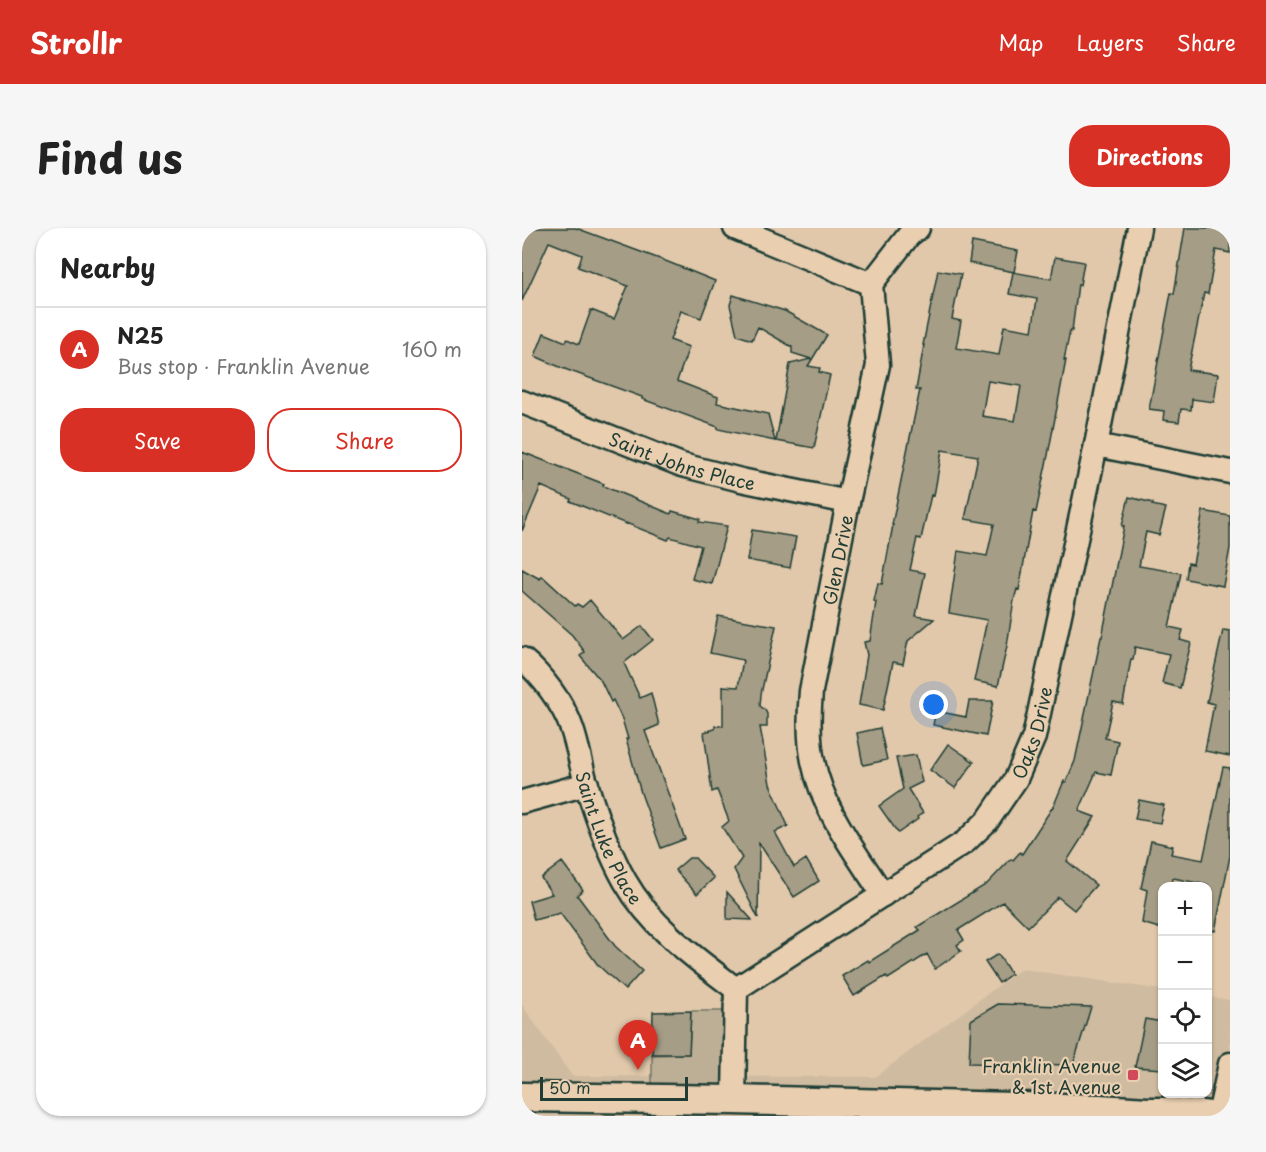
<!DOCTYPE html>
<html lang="en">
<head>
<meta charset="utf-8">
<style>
  body { margin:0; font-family:"Playpen Sans",sans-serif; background:#f6f6f6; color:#222 }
  .controls { position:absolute; right:18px; bottom:18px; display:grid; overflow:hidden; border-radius:12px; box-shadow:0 2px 4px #0004 }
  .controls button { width:54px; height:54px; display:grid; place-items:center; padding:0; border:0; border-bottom:2px solid #e0e0e0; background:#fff; color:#222; font:30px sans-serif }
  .scale { position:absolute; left:18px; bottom:15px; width:148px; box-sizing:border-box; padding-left:6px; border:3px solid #1f3d34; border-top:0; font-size:16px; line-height:21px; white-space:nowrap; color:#1f3d34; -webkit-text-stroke:4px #e9ceb0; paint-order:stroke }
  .you { position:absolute; left:412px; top:477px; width:21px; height:21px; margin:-15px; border:4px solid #fff; border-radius:50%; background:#1a73e8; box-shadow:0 0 0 9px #1a73e833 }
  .badge { display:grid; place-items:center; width:39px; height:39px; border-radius:50%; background:#d93025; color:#fff; font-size:20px; font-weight:700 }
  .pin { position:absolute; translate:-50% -50px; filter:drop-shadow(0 2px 3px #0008) }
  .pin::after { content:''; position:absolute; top:32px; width:21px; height:18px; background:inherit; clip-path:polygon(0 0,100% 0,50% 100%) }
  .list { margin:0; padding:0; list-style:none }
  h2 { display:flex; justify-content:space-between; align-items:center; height:78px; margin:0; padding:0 24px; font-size:26px }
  h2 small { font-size:20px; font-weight:400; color:#767676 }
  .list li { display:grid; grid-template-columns:39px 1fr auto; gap:18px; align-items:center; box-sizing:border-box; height:84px; padding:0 24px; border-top:2px solid #e0e0e0 }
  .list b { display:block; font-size:22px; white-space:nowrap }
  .list p { margin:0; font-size:20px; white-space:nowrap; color:#767676 }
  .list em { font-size:20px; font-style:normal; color:#767676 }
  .actions { display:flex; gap:12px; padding:18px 24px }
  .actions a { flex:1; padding:14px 0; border:2px solid #d93025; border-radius:24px; text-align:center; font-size:21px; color:#d93025 }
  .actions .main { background:#d93025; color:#fff }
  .icon { flex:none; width:33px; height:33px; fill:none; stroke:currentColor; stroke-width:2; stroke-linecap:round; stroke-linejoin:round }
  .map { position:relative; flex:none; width:708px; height:888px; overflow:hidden; border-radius:24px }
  header { display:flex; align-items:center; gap:36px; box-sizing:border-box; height:84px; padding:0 30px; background:#d93025; color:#fff }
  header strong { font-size:28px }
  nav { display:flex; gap:33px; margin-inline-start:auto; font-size:21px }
  .intro { display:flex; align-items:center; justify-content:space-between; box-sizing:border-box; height:144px; padding:0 36px }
  h1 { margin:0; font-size:42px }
  .button { padding:15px 27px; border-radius:24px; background:#d93025; color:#fff; font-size:21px; font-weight:700 }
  main { display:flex; gap:36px; padding:0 36px }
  aside { flex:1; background:#fff; border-radius:24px; box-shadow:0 2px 4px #0004 }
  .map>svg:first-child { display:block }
  .built { fill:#cfbba0 }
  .green { fill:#bdaf95; stroke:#6e7664; stroke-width:1.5 }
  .building { fill:#a59d86; stroke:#1f3d34; stroke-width:1.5; fill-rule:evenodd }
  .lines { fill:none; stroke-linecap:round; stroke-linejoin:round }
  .minor-casing { stroke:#1f3d34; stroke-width:27 }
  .major-casing { stroke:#1f3d34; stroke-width:33 }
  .minor { stroke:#e9ceb0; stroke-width:22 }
  .major { stroke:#e9ceb0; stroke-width:28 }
  .poi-dot { fill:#d1495b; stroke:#e9ceb0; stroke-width:2 }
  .labels { text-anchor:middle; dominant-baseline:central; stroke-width:4.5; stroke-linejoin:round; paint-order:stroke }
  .street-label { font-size:18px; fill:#1f3d34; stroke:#e9ceb0 }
  .poi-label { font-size:18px; fill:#1f3d34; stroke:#e9ceb0; text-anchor:end }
</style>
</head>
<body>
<header>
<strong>Strollr</strong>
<nav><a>Map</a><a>Layers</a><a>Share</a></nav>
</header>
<div class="intro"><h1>Find us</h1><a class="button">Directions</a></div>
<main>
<aside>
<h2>Nearby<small></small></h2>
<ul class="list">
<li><span class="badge">A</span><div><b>N25</b><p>Bus stop · Franklin Avenue</p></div><em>160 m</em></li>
</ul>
<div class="actions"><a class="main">Save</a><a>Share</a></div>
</aside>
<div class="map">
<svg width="708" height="888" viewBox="0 0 708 888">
  <rect width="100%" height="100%" fill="#e1c8ab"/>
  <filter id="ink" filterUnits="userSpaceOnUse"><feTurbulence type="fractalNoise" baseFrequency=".0167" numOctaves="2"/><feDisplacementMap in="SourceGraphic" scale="12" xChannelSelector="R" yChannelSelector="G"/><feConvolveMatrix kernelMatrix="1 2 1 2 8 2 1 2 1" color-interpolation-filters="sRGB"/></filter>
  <g filter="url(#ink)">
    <path class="built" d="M499 741 640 762V866H686V769L708 772V888H0V777L50 848 353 849Z"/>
    <path class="green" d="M169 783H214L212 872 130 871V827L167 826Z"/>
    <path class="building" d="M0 0H54L146 34 193 53 179 90 159 83 148 112 167 119 155 153 196 169 195 175 246 186 253 213 196 201V199L120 171V169L40 140 13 128 22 105 44 114 45 111 57 116 69 82 92 91 106 58 56 39 60 27 27 14 0 73Z
      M663 0H708V25L694 22 686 66 682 65 666 142 696 146 692 174 670 171 669 182 659 181 657 194 641 192 642 183 627 181 649 65 652 66Z
      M450 14 496 23 492 44 447 35Z
      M533 29 562 34 558 57 556 56 550 103H548L542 132H544L526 227 514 284 511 283 497 362 495 361 492 372 485 418 476 458 452 453 465 392 427 385 436 323 465 328 472 296 443 291 456 228 420 222 412 268 409 267 399 311 395 310 388 342 403 345 394 388 412 391 386 413 381 436 371 434 361 482 337 477 345 427 342 414 348 413 354 374 352 373 356 355 360 356 371 297H370L383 233 398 162H394L402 117H401L416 42 439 46 430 91 439 93 434 120 477 127 482 98 510 103 515 71 487 66 491 44 529 51ZM466 153 499 158 493 193 460 188Z
      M211 67 263 83 305 107 286 138 298 140 297 144 308 147 292 220 254 213 268 136 289 131 270 125V119L236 99 230 112 215 107 208 77Z
      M0 224 82 256 81 258 149 286 150 283 178 291 177 294 205 298 190 356 170 351 179 318 148 309 146 312 104 295V296L48 273 49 271 19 258 0 303Z
      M607 269 631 275 630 277 644 280 637 307 624 304 617 338 659 345 647 399 661 402 658 412 669 415 658 460 640 455 647 426 613 419 611 431H609L601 476 591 474 583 510 596 513 589 547 574 544 557 583 573 589 545 633 574 657 552 682 536 669 506 699 481 674 436 702 442 712 435 717 439 723 413 741 405 726 366 751 364 748 332 768 320 748 346 732 347 734 398 702 395 699 465 656 489 631 491 632 498 624 500 626 532 577 542 553 544 554 553 533 579 409H580L602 298H600Z
      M681 283 708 288V320L701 358 664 351 666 335 671 336Z
      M230 302 274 309 268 340 225 332Z
      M0 341 18 351 20 348 53 378 55 376 60 379 68 372 101 412 120 398 131 412 102 435 118 470 129 465 137 497 123 503 163 611 139 620 119 565 104 511H106L100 491 91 472 89 474 79 453 58 428 63 424 50 407 0 363Z
      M196 388 254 398 239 466 238 478 243 482 245 486V499H238L248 556 266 598 253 604 272 639 284 631 297 653 272 669 237 615 236 690 212 641 220 630 200 599 207 593 195 562 190 564 182 504 193 501V498H201V458L216 459 221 432 188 425Z
      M701 402 708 403V528L683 523 692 476 685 474Z
      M447 473H471L464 508 411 497 414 483 444 489Z
      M358 500 365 532 341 537 335 505Z
      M426 516 452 534 433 560 408 542Z
      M394 527 400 554 386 561 401 585 395 589 396 591 376 605 357 578 381 561 374 530Z
      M701 539 708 540V628L693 703 686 702V657L651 650 650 658H640V701L620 695 625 662 619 660 629 613 651 618 649 626 681 632Z
      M617 572 642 577 638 595 613 591Z
      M167 630H173L192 650 175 666 153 642Z
      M40 634 61 662 55 667 93 718 120 743 103 762 76 737 38 685 12 692 7 673 30 666 19 650Z
      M205 664 230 692 205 691Z
      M476 726 489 746 477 755 463 734Z
      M476 776 569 779 551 837 447 835 449 792Z
      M169 783 167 826H130L131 784Z
      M623 791 640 794V841L613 839Z"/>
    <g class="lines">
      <defs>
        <g id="minor">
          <path d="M213 0 349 56"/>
          <path id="s1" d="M0 174 160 237 219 252 326 274"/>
          <path d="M574 217 708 244"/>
          <path id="s2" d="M0 431C20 447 42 477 50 501 56 519 59 537 64 555 74 588 86 623 103 653 129 699 173 730 214 761"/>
          <path d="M0 574 65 556"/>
          <path id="s3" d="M361 667C334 625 301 583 291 533 286 510 287 486 289 463L326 274 356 137 349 56 387 7 396 0"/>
          <path id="s4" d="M212 872 214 761 443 614 466 592 494 551 512 509 574 217 617 0"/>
          <path d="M697 888 708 836"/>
        </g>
        <path id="major" d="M0 869 212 872 577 881 626 884H650L688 888"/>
      </defs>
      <use href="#minor" class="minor-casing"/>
      <use href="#major" class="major-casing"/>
      <use href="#minor" class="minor"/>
      <use href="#major" class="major"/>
    </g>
  </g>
  <rect class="poi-dot" x="605" y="841" width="12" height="12" rx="3"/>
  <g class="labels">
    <g class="street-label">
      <text stroke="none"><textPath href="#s1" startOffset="171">Saint Johns Place</textPath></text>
      <text stroke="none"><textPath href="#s3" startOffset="356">Glen Drive</textPath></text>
      <text stroke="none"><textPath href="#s4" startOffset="514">Oaks Drive</textPath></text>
      <text stroke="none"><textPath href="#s2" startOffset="202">Saint Luke Place</textPath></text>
    </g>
    <g class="poi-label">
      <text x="599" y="837">Franklin Avenue<tspan x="599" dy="21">&amp; 1st Avenue</tspan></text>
    </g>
  </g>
</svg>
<div class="controls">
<button>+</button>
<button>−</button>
<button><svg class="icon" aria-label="locate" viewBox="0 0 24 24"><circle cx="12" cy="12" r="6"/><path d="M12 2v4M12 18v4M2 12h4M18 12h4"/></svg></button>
<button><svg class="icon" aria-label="layers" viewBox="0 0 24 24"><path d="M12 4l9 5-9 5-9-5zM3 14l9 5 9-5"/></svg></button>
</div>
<div class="scale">50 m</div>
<div class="you"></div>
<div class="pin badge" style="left:116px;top:842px">A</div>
</div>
</main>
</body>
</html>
